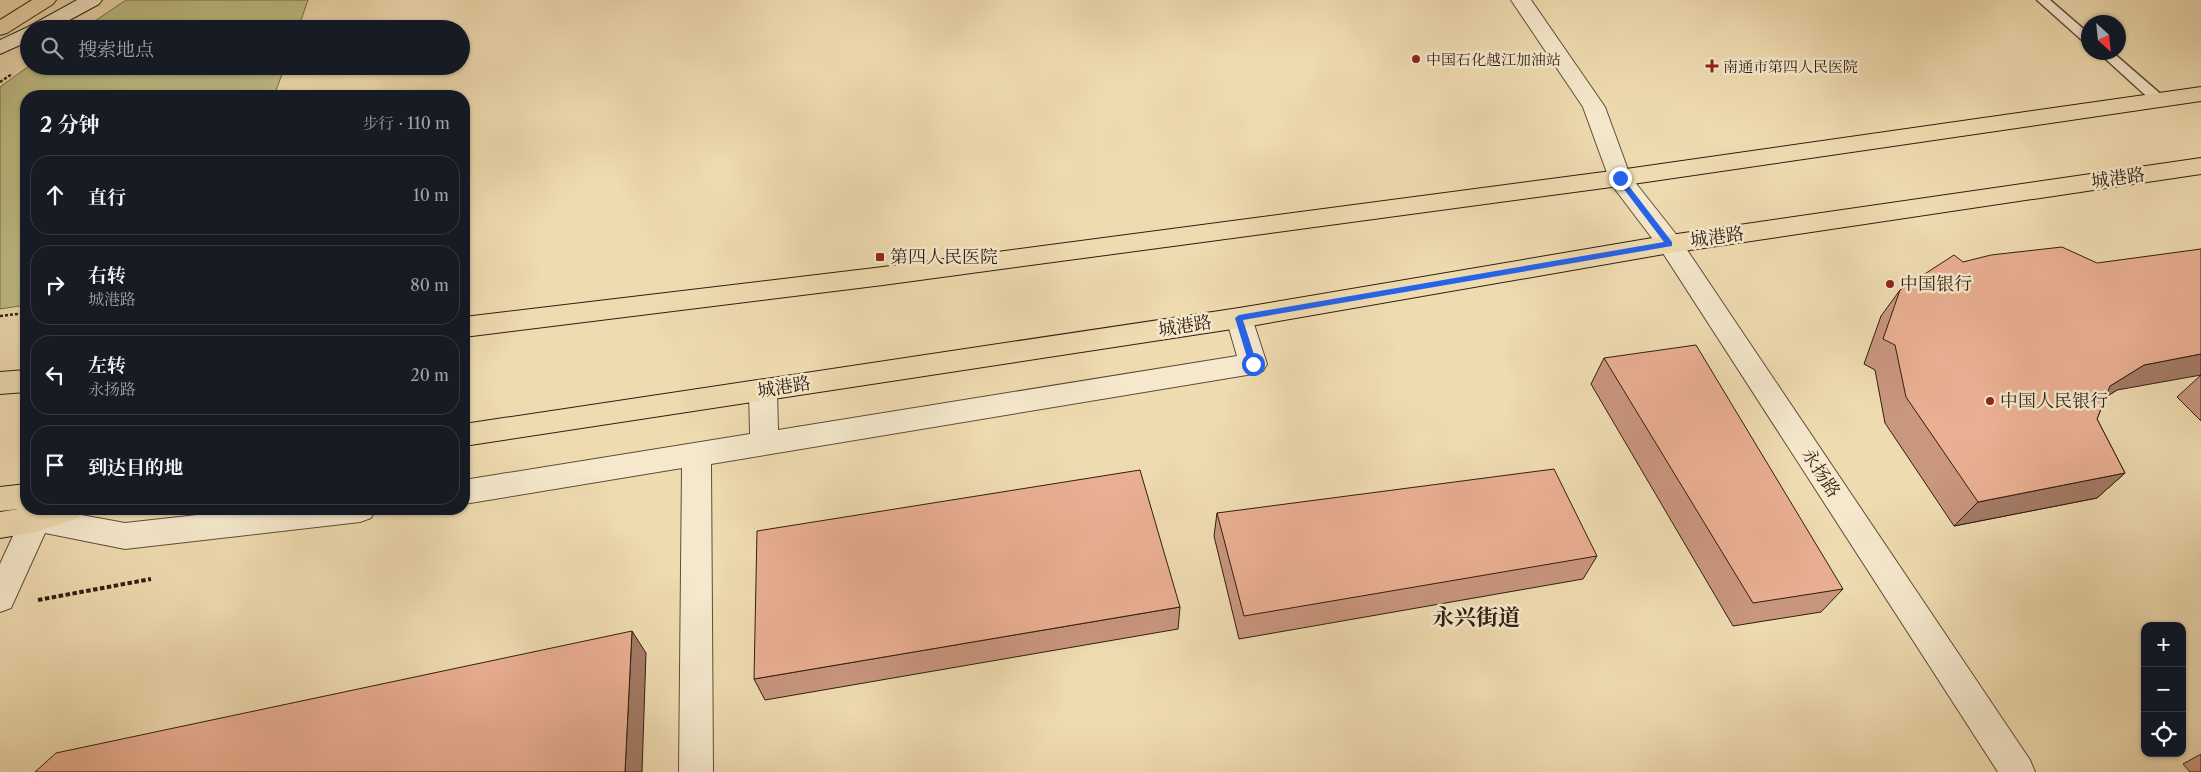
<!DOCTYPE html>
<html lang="zh">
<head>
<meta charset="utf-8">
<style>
  body { margin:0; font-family:"Libre Caslon Text","Noto Serif SC",serif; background:#20242c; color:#f1f3f6 }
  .controls { position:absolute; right:15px; bottom:15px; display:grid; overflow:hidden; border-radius:10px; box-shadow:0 1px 4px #0004 }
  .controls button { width:45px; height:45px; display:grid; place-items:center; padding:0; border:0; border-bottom:1px solid #363941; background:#171b24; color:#f1f3f6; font:25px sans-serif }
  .compass { position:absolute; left:2081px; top:15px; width:45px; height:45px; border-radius:50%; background:#171b24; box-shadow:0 1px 4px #0004; rotate:153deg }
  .stop { position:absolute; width:15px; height:15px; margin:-11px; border:4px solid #2563eb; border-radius:50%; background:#fff }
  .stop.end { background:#2563eb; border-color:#fff; box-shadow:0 1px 5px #0008 }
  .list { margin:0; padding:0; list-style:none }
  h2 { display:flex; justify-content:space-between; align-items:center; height:65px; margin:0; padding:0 20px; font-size:21px }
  h2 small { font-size:16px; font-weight:400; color:#9ea1a6 }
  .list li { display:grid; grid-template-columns:32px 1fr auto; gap:15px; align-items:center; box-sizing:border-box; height:80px; margin:0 10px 10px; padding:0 10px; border:1px solid #363941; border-radius:20px }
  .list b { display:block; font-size:19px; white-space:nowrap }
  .list p { margin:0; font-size:16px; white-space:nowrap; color:#9ea1a6 }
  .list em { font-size:16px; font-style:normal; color:#9ea1a6 }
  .icon { flex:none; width:28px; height:28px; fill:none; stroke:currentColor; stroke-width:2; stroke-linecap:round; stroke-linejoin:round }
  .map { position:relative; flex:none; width:2201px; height:772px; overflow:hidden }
  .search { position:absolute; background:#171b24; box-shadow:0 1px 4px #0004; left:20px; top:20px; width:450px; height:55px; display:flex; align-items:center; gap:12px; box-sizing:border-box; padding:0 18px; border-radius:28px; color:#9ea1a6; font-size:19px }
  .panel { position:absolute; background:#171b24; box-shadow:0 1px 4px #0004; left:20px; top:90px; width:450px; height:425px; border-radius:20px }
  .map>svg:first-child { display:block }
  .green { fill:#bfbe87; stroke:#786e4c }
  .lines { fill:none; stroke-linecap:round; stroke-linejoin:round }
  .service-casing { stroke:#604c39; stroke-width:3 }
  .minor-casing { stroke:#604c39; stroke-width:2 }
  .tertiary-casing { stroke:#604c39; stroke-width:2 }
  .secondary-casing { stroke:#301d11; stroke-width:2 }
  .primary-casing { stroke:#301d11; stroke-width:2 }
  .trunk-casing { stroke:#301d11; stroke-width:2 }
  .path-far1 { stroke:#301d11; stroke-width:2.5; stroke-dasharray:3 2; stroke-linecap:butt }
  .path { stroke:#301d11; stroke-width:4; stroke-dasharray:4.5 2.5; stroke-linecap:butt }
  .service { fill:#f5e8cc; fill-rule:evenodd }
  .minor { fill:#f5e8cc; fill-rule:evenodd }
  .tertiary { fill:#f5e8cc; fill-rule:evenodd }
  .secondary { fill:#f5e8cc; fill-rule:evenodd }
  .primary { fill:#efdbb0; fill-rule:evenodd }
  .trunk { fill:#efdbb0; fill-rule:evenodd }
  .wall { fill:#c9967e; stroke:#301d11 }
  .shaded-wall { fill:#a47a66; stroke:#301d11 }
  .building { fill:#eaaf92; stroke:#301d11 }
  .route { fill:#2563eb }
  .poi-dot { fill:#8f2418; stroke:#f5e8cc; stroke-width:2 }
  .labels { text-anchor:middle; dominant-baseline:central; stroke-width:5; stroke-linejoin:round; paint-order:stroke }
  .far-poi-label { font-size:15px; fill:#301d11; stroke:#f5e8cc; text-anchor:start }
  .street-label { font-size:18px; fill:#301d11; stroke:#f5e8cc }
  .poi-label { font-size:18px; fill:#301d11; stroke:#f5e8cc; text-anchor:start }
  .district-label { font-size:22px; font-weight:bold; fill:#301d11; stroke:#f5e8cc }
</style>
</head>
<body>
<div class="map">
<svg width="2201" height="772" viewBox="0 0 2201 772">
  <rect width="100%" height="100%" fill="#efdbb0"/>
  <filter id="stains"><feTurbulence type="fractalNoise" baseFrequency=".004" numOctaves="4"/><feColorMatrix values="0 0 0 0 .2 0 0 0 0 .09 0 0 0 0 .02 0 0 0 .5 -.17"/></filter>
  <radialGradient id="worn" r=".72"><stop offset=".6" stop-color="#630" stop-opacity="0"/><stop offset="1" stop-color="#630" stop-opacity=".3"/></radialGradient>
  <path class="green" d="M126 0H308L298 29H83Z
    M29 66H285L274 96H26V305L0 309V87Z"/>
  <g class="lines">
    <defs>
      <path id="service" d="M2037 0H2050L2088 33V43L2084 42Z
        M2098 52H2112L2164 97 2166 100 2164 103H2154Z"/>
      <path id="minor" d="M1511 0H1531L1605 107 1631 178 1627 184 1619 186 1611 184 1583 107Z
        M1239 308 1248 311 1252 318 1267 364 1263 371 1253 374 711 464 713 772H679L682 468 464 504V480L750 434 749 391 753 383 763 380 773 383 777 391 778 430 1237 356 1226 318 1230 311Z
        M29 509H49L125 523 251 509H375L371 518 360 522 125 549 45 533 11 608 0 612V564L25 510Z"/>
      <path id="tertiary" d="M1619 170 1627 172 1679 238 2030 760 2035 772H1998L1661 250 1611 184 1607 178 1611 172Z"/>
      <path id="secondary" d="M77 0H102L99 4 53 29H29V41L0 54V40L28 27Z"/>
      <path id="primary" d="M2201 87V101L1619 186 883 285 464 337V317L883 267 1619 170Z
        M2201 158V174L1670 253 1239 328 464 446V424L1239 308 1670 235Z
        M26 370V392L0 394V372Z
        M26 484V509H82L78 518 36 532 0 538V512L18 509 0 511V487Z"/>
      <path id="trunk" d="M32 0H56L53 4 7 33 0 35V20Z"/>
    </defs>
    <use href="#service" class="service-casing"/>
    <use href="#minor" class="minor-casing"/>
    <use href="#tertiary" class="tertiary-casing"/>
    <use href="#secondary" class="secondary-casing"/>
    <use href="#primary" class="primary-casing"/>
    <use href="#trunk" class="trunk-casing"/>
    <path class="path-far1" d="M0 82 12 74
      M0 316 26 313"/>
    <path class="path" d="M38 600 151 579"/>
    <use href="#service" class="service"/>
    <use href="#minor" class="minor"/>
    <use href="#tertiary" class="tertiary"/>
    <use href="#secondary" class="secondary"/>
    <use href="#primary" class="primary"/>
    <use href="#trunk" class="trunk"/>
  </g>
  <path class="wall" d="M1900 290 2117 390 2106 397 2097 419 2125 473 2097 498 1954 526 1885 423 1875 370 1864 364 1881 316Z
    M1604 358 1843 589 1821 612 1733 626 1591 384Z
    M2201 375V421L2177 397Z
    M1217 513 1597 556 1583 579 1239 639 1214 536Z
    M1180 607 1178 629 765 700 754 679Z
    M2201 754V772H2190L2183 764Z"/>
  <path class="shaded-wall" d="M2201 354V375L2117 390 2084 411 2110 386 2144 365Z
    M2125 473 2097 498 1954 526 1978 502Z
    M632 631 646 653 642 772H625Z"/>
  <path class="building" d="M2062 247 2097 263 2201 249V354L2144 365 2110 386 2097 419 2125 473 1978 502 1906 397 1895 345 1883 339 1900 290 1954 255 1963 262 1991 255Z
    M1696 345 1843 589 1753 603 1604 358Z
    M1554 469 1597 556 1244 616 1217 513Z
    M1140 470 1180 607 754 679 757 531Z
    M632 631 625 772H35L56 753Z"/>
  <path class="route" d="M1617 177H1622L1672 242V246L1243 320 1257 364 1253 367 1249 364 1235 318 1239 315 1664 242 1617 180Z"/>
  <g class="poi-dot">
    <circle cx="1416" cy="59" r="5"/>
    <path d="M1709.5 58.5h5v5h5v5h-5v5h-5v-5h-5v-5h5z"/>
    <rect x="875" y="252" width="10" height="10" rx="2.5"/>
    <circle cx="1890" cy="284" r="5"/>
    <circle cx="1990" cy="401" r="5"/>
  </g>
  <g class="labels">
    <g class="far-poi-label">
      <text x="1426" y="59">中国石化越江加油站</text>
      <text x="1723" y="66">南通市第四人民医院</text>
    </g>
    <g class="street-label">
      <text transform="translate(2118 178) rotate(-8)">城港路</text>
      <text transform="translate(1717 237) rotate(-8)">城港路</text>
      <text transform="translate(1185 326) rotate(-9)">城港路</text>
      <text transform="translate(784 387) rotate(-9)">城港路</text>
      <text transform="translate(1821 473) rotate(57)">永扬路</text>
    </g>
    <g class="poi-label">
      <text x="890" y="257">第四人民医院</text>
      <text x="1900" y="284">中国银行</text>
      <text x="2000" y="401">中国人民银行</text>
    </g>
    <g class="district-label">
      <text x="1476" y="617">永兴街道</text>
    </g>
  </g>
  <rect width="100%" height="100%" filter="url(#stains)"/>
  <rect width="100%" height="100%" fill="url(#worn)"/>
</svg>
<div class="controls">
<button>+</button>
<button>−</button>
<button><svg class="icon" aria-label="locate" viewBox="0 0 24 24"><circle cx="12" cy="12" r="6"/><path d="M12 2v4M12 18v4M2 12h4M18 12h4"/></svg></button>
</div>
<svg class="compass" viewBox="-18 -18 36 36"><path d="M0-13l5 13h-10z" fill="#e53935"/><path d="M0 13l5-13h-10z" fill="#9ea1a6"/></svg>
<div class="stop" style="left:1253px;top:364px"></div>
<div class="stop end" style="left:1620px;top:178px"></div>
<div class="search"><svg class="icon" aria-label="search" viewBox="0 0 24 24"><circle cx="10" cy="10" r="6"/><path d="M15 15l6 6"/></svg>搜索地点</div>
<section class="panel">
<h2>2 分钟<small>步行 · 110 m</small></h2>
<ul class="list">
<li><svg class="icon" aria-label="ahead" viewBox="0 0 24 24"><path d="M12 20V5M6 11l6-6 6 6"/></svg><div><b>直行</b></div><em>10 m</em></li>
<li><svg class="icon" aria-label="right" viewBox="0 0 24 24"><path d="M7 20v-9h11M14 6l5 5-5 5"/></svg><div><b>右转</b><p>城港路</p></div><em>80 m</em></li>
<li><svg class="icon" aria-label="left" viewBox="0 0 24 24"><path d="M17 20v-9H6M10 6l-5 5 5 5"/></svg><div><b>左转</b><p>永扬路</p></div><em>20 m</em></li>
<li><svg class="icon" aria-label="arrive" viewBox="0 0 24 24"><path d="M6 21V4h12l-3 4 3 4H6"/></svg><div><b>到达目的地</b></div></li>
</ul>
</section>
</div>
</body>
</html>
